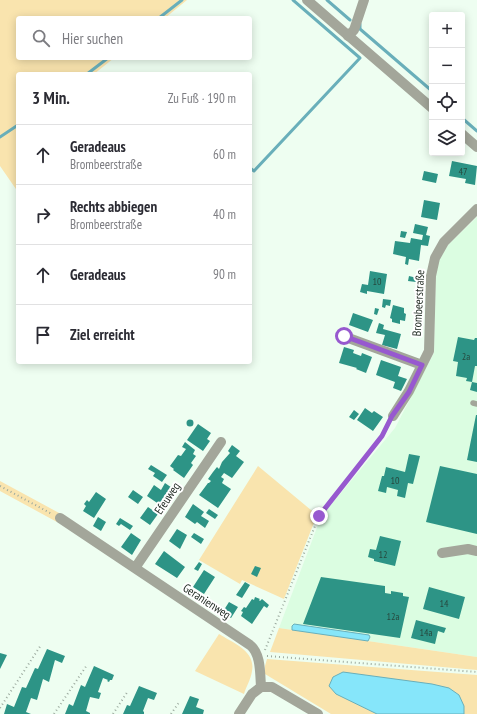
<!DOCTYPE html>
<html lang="de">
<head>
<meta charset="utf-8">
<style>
  body { margin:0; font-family:"PT Sans Narrow",sans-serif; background:#f2f2f3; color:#2b2b33 }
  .controls { position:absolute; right:12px; top:12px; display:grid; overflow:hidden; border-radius:4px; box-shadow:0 2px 10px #0003 }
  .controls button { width:36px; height:36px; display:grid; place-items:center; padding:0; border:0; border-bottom:1px solid #e1e1e2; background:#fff; color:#2b2b33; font:20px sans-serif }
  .stop { position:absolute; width:12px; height:12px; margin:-9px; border:3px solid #9759cf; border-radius:50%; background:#fff }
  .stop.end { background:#9759cf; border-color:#fff; box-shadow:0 1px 4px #0008 }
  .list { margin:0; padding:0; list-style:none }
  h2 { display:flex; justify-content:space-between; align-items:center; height:52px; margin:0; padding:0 16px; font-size:17px }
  h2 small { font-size:13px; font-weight:400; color:#7c7c81 }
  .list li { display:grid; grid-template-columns:26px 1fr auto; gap:12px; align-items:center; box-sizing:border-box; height:60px; padding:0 16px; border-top:1px solid #e1e1e2 }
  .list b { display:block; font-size:15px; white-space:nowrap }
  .list p { margin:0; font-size:13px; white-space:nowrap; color:#7c7c81 }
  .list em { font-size:13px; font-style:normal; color:#7c7c81 }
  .icon { flex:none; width:22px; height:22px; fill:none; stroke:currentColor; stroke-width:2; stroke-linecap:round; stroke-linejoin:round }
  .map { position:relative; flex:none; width:477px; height:714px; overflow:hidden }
  .search { position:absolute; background:#fff; box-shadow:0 2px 10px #0003; left:16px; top:16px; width:236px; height:44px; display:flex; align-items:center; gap:10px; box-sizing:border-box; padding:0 14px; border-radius:4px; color:#7c7c81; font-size:15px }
  .panel { position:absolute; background:#fff; box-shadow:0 2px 10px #0003; left:16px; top:72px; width:236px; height:292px; border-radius:4px }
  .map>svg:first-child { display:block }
  .built { fill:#dbfde1 }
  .green { fill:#f9e4ae }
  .water { fill:#86e6fa; stroke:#69afba }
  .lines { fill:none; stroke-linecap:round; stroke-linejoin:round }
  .stream { stroke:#69afba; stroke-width:3 }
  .building { fill:#2d9486 }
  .path { stroke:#9caa9f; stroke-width:2; stroke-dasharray:1 3; stroke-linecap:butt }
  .service { stroke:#a3a69a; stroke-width:5.5 }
  .minor { stroke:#a3a69a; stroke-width:10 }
  .tertiary { stroke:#a3a69a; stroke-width:10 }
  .route { stroke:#9759cf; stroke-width:5 }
  .labels { text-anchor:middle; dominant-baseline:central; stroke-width:4; stroke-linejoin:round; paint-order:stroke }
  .number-label { font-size:10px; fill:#26483e }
  .street-label { font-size:12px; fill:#242e26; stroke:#fff }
</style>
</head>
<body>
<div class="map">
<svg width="477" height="714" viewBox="0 0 477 714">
  <rect width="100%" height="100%" fill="#eefef1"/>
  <path class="built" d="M477 217V657L279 628 321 517 395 428 434 353 436 275 439 260 448 245Z"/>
  <path class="green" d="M0 0H187L165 18H18V58H114L94 74H18V157L17 161 18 163V192L0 166Z
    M258 466 317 515 284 599 242 580 240 584 199 560Z
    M0 481 61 514 57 522 0 491Z
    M279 628 477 657V670L270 652Z
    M219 634C233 643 256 651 252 671 251 679 246 687 244 694L195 671Z
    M267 659 477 675V714H331L265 674V666Z"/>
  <path class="water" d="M294 624 369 635 370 637 368 641 292 630V626Z
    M343 672 432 684 449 688 459 695 464 706V714H377L336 694 329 686 333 677Z"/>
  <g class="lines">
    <path class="stream" d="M327 0 350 20
      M159 18 182 0
      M360 24V29L432 91
      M87 74 108 58
      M462 118 477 131
      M0 137 18 125
      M250 168 254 171 360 58 293 0"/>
  </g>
  <path class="building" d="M452 161 477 166 475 185 465 183 466 179 449 176Z
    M424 171 438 174 436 183 422 180Z
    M424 200 440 203 437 220 421 217Z
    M415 224 428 227 426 235 430 236 428 246 421 245 419 261 409 259 408 265 405 264 406 257 393 254 395 241 410 243 411 238 422 240 423 235 413 233Z
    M401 231 407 232 405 238 400 237Z
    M370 271 387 274 384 294 367 291V294L360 292 362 284 368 285Z
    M409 276 417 278 416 282 408 281Z
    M383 299 391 300 390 306 386 305 385 308 382 307Z
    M393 305 404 308V313L406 314 405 321 400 320V324L392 322V319L390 318Z
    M375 308 379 309 377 315 374 314Z
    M353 313 373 320 368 332 349 325Z
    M379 323 384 325 383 329 401 334 397 349 382 345 385 335 376 333Z
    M458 337 474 340 475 338H477V366H475L472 382 466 381 467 378 456 376 458 362 453 361Z
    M344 347 354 350 353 353 361 356 362 353 372 357 366 373 356 369 357 368 339 363Z
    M381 360 401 367 398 376 407 379 401 391 393 388 395 382 376 375Z
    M472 382 477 383V392L470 390Z
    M365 408 372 413 374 411 383 417 373 431 357 420Z
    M354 410 359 414 354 420 349 417Z
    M476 415H477V462L467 460Z
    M186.5 423a3.5 3.5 0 1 1 7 0a3.5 3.5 0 1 1-7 0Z
    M198 424 211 433 207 439 210 441 203 451 187 440Z
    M185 442 195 450 193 454 196 456 191 463 193 465 184 478 173 470 174 469 170 466 178 455 181 456 186 449 182 447Z
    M232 445 240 451 236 456 244 462 232 478 224 473 221 477 224 479 222 483 231 489 218 508 199 495 208 483H209L211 481 208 479 213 472 217 467 219 469 222 462 230 453 228 451Z
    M409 454 420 456 413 484 408 483 405 498 397 496 398 490 387 487 386 493 378 491 382 476H384L386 467 405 472Z
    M151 465 167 475 162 482 153 476 155 473 148 469Z
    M440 466 477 474V534L426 522Z
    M165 483 175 490 163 507 147 496 154 485 161 490Z
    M133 490 143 497 138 504 128 497Z
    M96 492 106 499 94 518 83 511 86 506 84 504 87 500 89 502Z
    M193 504 204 512 201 516 209 521 205 528 197 522 195 524 185 517Z
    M148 507 158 514 150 525 140 518Z
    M209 509 218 515 215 519 206 513Z
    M98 517 106 522 101 531 93 526Z
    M120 518 133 526 130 530 121 524 119 526 116 524Z
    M177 529 187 535 180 549 169 541Z
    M131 533 141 540 132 555 121 547Z
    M194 533 204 539 201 544 191 537Z
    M380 536 401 541 395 566 374 561V559L368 557 370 549 376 550Z
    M164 551 185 567 177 578 155 564Z
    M199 562 202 564 198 571 194 569Z
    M255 566 261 568 257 577 251 574Z
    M204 570 215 577 204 594 193 587Z
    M321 577 385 586V593L391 594V591L403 593V596L409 597 400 638 303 624Z
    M245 582 250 585 242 598 236 595Z
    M429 587 465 597 459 619 423 609Z
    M255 597 260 599 259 600 260 601 262 599 269 605 267 608 264 606 252 624 241 616 243 612 241 611 244 607 246 608 252 599 254 600Z
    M229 602 238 607 231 618 222 613Z
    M416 620 446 628 444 633 438 631 435 644 411 638Z
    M47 649 65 656 62 663 55 660 49 682 43 679 37 700 31 698 26 712 31 714H4L7 704 14 707 22 687 26 688 35 668 38 669Z
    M0 653 7 655 0 669Z
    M94 666 114 675 112 680H110L109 682 107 681 108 680 103 678 98 692 101 693 99 699 90 697 86 711 90 713V714H65L69 704 73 706 81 685 85 687Z
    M139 686 157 693 154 700 148 698 143 711 144 712V714H123L127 705 130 706Z
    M190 696 199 699 196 707 204 710 203 714H182Z"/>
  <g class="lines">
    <path class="path" d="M0 486 52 514
      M265 650 319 516 382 436 389 423
      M267 656 477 672
      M0 708 41 645
      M54 714 87 665
      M113 714 128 691
      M171 714 180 701"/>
    <path class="service" d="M473 403 477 404"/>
    <path class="minor" d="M348 36 354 30 364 0
      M343 336 422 365
      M393 416 409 391 429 351 431 276 435 258 444 242 477 209
      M60 518 250 645C261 654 260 673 261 687
      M442 553 468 549 477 551
      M135 568 221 442
      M261 687H272L318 714
      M239 714 252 694 261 687"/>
    <path class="tertiary" d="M307 0 432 108
      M462 134 477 147"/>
  </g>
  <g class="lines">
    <path class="route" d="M319 516 382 436 392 416 409 392 422 365 344 336"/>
  </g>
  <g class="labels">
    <g class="number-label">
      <text x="463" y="171">47</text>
      <text x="377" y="281">10</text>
      <text x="466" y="356">2a</text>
      <text x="395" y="480">10</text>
      <text x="383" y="554">12</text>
      <text x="444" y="603">14</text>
      <text x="393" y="616">12a</text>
      <text x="426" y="632">14a</text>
    </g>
    <g class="street-label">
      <text transform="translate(418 303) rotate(-87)">Brombeerstraße</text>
      <text transform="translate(167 498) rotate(-56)">Efeuweg</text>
      <text transform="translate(207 601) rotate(33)">Geranienweg</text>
    </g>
  </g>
</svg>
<div class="controls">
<button>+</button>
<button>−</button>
<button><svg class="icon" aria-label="locate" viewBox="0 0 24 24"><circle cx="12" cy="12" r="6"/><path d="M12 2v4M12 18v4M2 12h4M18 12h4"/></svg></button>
<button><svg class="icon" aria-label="layers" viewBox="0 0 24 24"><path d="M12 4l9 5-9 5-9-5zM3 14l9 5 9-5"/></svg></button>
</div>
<div class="stop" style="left:344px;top:336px"></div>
<div class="stop end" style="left:319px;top:516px"></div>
<div class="search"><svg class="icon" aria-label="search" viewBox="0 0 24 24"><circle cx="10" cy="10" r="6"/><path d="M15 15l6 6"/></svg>Hier suchen</div>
<section class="panel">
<h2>3 Min.<small>Zu Fuß · 190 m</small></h2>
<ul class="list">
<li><svg class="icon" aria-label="ahead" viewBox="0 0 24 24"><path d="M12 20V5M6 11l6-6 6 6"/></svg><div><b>Geradeaus</b><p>Brombeerstraße</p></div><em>60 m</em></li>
<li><svg class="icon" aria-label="right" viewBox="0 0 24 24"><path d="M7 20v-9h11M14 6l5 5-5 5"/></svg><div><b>Rechts abbiegen</b><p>Brombeerstraße</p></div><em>40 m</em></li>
<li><svg class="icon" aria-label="ahead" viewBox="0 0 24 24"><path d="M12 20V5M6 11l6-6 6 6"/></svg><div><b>Geradeaus</b></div><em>90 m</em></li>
<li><svg class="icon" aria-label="arrive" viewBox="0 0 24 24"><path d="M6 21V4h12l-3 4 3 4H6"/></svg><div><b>Ziel erreicht</b></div></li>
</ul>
</section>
</div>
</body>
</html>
